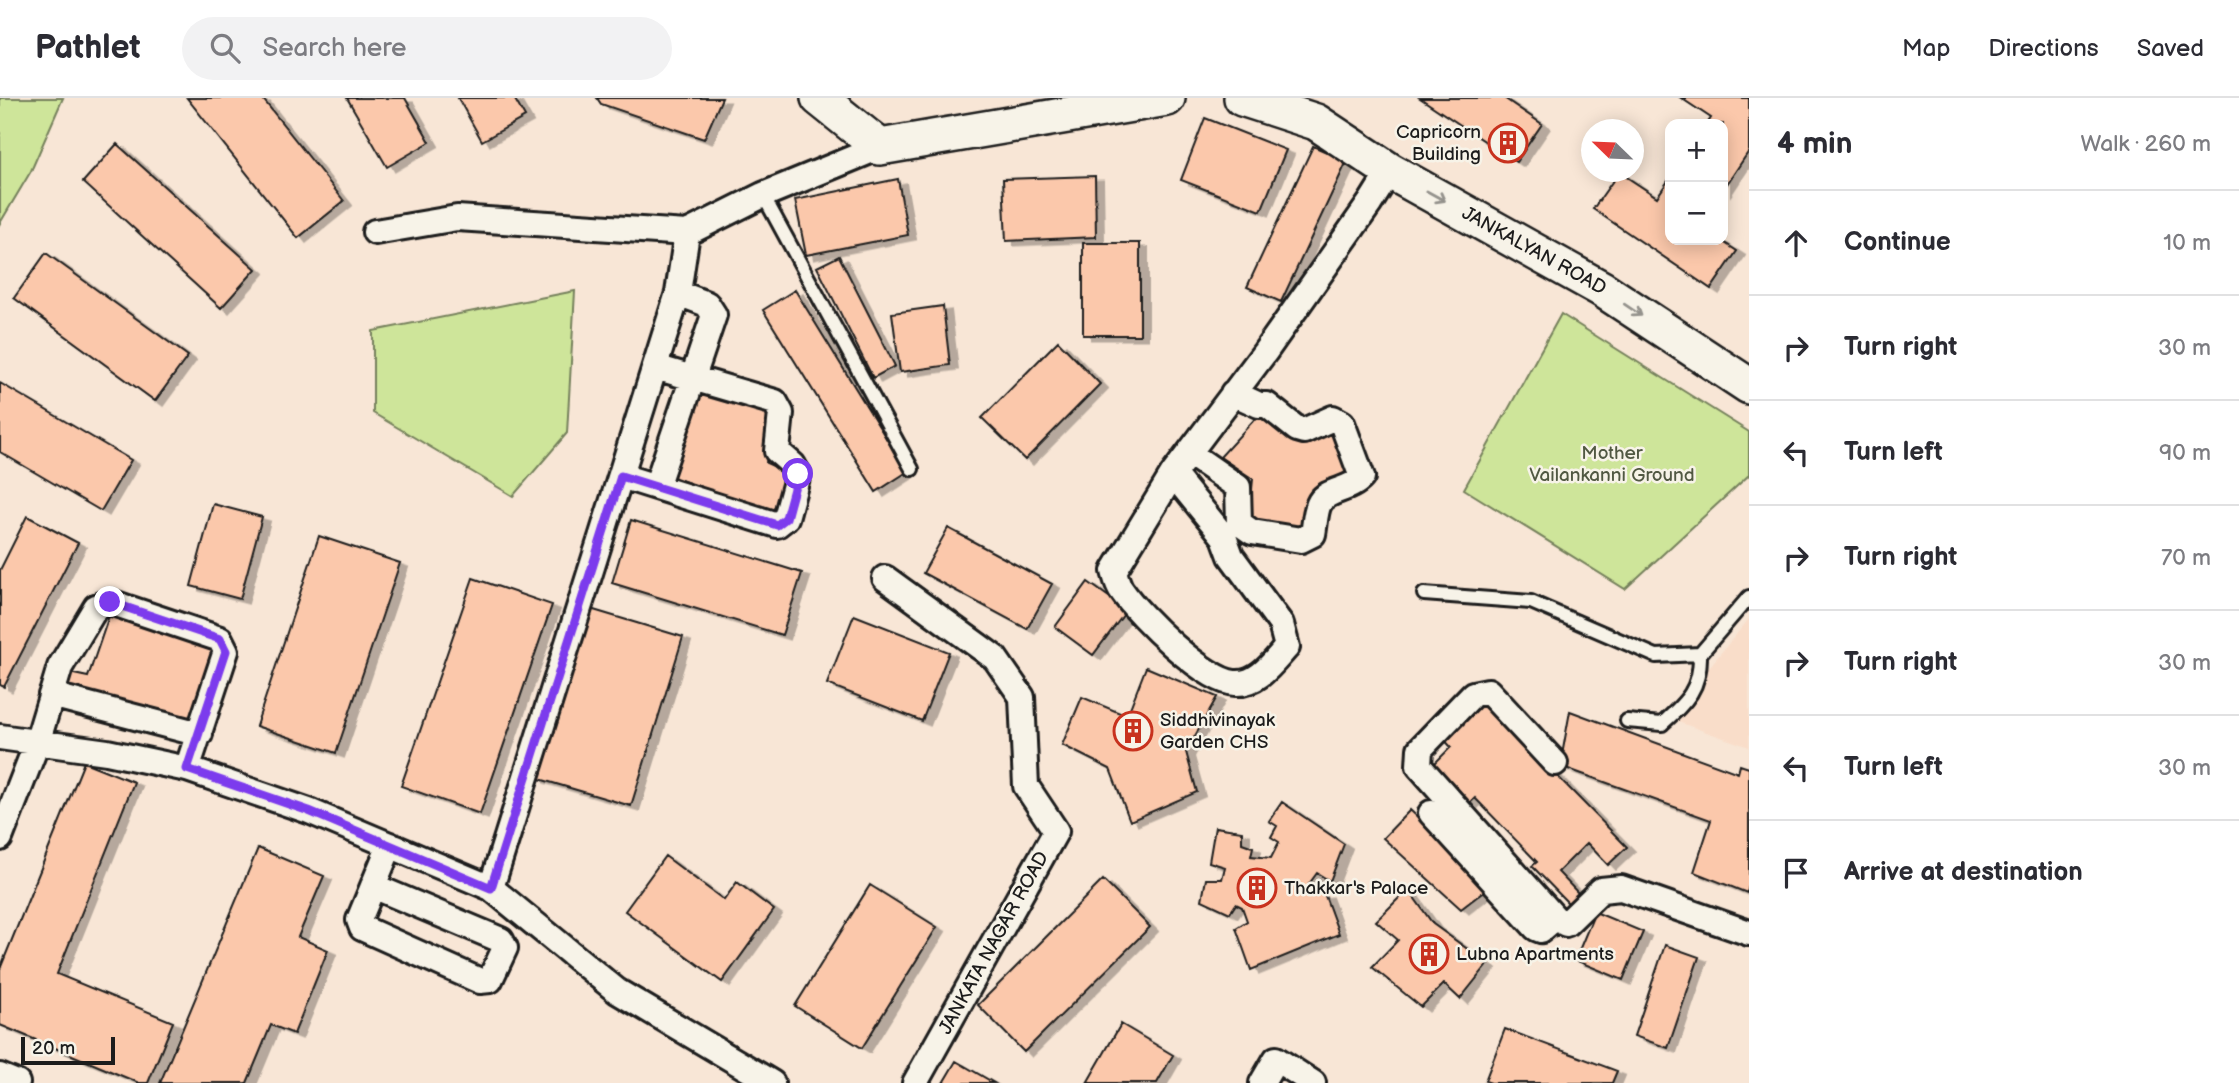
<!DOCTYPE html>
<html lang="en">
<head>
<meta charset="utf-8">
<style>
  body { margin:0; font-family:"Balsamiq Sans",sans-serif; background:#f2f2f3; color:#2b2b33 }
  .controls { position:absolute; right:21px; top:21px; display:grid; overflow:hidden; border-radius:14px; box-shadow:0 4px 18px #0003 }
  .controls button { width:63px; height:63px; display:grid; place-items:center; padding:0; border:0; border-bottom:2px solid #e1e1e2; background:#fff; color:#2b2b33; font:35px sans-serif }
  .compass { position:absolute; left:1581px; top:21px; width:63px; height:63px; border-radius:50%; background:#fff; box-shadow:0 4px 18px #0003; rotate:293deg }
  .scale { position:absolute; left:21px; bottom:18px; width:94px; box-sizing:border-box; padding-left:7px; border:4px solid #1c1c1c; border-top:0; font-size:19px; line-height:24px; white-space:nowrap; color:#1c1c1c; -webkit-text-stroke:5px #f7f3e8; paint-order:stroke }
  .stop { position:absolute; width:21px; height:21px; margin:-16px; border:5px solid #7c3aed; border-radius:50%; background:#fff }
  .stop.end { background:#7c3aed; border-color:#fff; box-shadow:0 2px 7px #0008 }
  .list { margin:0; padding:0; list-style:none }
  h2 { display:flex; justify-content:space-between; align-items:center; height:91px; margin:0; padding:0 28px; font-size:30px }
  h2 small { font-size:23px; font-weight:400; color:#7c7c81 }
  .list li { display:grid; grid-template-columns:46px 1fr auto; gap:21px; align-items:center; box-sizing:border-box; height:105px; padding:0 28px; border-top:2px solid #e1e1e2 }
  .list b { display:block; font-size:26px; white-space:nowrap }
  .list em { font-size:23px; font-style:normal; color:#7c7c81 }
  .icon { flex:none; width:38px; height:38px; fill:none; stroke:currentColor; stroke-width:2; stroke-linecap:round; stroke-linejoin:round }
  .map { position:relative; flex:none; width:1749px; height:985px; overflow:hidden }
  header { display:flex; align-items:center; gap:42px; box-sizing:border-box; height:98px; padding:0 35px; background:#fff; border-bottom:2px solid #e1e1e2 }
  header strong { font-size:33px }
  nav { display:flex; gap:38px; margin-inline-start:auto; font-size:24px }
  .search { width:490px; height:63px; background:#f2f2f3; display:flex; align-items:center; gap:18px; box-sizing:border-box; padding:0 24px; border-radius:38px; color:#7c7c81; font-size:26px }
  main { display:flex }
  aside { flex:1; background:#fff }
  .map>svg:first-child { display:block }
  .built { fill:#f9ddc9 }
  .green { fill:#cee59a; stroke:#75805b; stroke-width:2 }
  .building { fill:#fbc8ab; stroke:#1c1c1c; stroke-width:2; filter:url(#shadow) }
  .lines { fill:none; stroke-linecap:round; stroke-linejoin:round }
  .lane-casing { stroke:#1c1c1c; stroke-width:18 }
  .street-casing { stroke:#1c1c1c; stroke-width:30 }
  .secondary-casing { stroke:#1c1c1c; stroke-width:40 }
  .lane { stroke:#f7f3e8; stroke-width:12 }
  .street { stroke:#f7f3e8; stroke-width:24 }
  .secondary { stroke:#f7f3e8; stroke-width:35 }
  .oneway { stroke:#94928c }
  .route { stroke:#7c3aed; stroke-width:9 }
  .labels { text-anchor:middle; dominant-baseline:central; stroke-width:5; stroke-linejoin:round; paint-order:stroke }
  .poi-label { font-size:19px; fill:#1c1c1c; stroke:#f7f3e8; text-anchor:start }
  .street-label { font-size:19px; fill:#1c1c1c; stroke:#f7f3e8 }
  .park-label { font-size:19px; fill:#515842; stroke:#f7f3e8 }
</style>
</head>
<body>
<header>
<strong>Pathlet</strong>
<div class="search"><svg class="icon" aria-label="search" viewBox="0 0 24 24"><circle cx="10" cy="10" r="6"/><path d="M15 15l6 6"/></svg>Search here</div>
<nav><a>Map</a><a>Directions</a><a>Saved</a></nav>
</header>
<main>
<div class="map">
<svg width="1749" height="985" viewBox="0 0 1749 985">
  <defs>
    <filter id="shadow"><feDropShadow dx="8" dy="4.5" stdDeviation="0" flood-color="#0004"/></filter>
  </defs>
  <rect width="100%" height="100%" fill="#f8e6d6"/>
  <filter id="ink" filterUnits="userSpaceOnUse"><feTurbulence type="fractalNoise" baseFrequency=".0143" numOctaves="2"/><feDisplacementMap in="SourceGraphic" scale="14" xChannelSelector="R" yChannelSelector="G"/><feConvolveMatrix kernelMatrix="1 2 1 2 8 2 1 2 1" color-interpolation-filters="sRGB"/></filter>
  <g filter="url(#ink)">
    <path class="built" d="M1749 521V649L1667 620Z"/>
    <path class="green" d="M0 0H63L31 73 0 125Z
      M575 193 567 335 513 398 373 315V233Z
      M1561 216 1749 334V377L1625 491 1464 391Z"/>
    <path class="building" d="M187 0H262L344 103 298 140Z
      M347 0H405L430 44 387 69Z
      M458 0H514L525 19 482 43Z
      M597 0H722L704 41 601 6Z
      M1420 0H1504L1542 26 1516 64Z
      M1681 0H1749V53L1723 92V26H1707L1711 20Z
      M1205 20 1286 52 1261 113 1181 82Z
      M117 46 256 171 221 210 83 84Z
      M1313 48 1347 63 1281 204 1247 189Z
      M1619 74 1657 99 1670 80V142H1720L1737 153 1711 191 1593 111Z
      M1095 78 1096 139 1006 143 1003 81Z
      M898 81 908 137 806 157 795 102Z
      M1083 145H1140V237H1083Z
      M46 155 188 258 155 303 14 200Z
      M839 158 895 268 873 280 817 169Z
      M795 192 907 374 876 394 763 212Z
      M943 208 950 267 900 274 892 215Z
      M1058 243 1100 286 1025 362 982 320Z
      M0 285 131 362 101 413 0 354Z
      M694 286 772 310 766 365 791 376 777 419 668 377Z
      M1263 312 1299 342 1338 326 1356 381 1311 392 1305 431 1249 422 1253 381 1220 359Z
      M213 406 262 419 240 501 191 488Z
      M27 418 78 445 4 589 0 587V472Z
      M631 422 802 475 782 537 612 485Z
      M948 430 1052 486 1027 531 923 475Z
      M319 438 400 465 336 655 256 628Z
      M473 480 552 507 480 716 401 688Z
      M1088 484 1127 512 1093 557 1055 529Z
      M587 510 683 539 631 708 536 680Z
      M111 512 219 550 196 628 65 590 69 575 88 579Z
      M854 517 949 554 922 623 827 586Z
      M1146 569 1217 599 1186 654 1197 694 1130 723 1110 671 1062 647 1082 599 1127 618Z
      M1479 598 1627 749 1608 767 1587 745 1558 774 1579 796 1569 806 1532 768 1537 764 1475 700 1470 705 1433 667 1451 649 1440 637Z
      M1570 613 1738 675 1740 667 1749 670V788L1747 795 1694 774 1711 722 1560 668Z
      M84 664 134 684 57 876 173 924 148 985H139L0 927V871Z
      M1282 704 1344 746 1330 783 1317 775 1309 786 1310 797 1324 795 1339 836 1251 872 1236 830 1247 823 1242 809 1236 806 1230 815 1202 802 1206 781H1222L1225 769 1209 764 1215 729 1242 733V745L1253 749 1251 758 1271 760 1279 744 1271 739 1277 728 1269 723Z
      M1410 712 1491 788 1461 811 1383 740Z
      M258 750 324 778 298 839 328 852 294 936 271 927 247 985H160Z
      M665 758 724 802 737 784 774 812 722 884 625 813Z
      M1103 782 1150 829 1024 954 978 907Z
      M870 787 937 829 862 950 795 908Z
      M1408 791 1433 826 1488 866 1460 901 1444 886 1421 909 1372 869 1398 842 1376 823Z
      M1595 814 1643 834 1623 882 1575 862Z
      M1665 847 1699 859 1668 950 1634 938Z
      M1121 926 1173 957 1157 985H1087Z
      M1505 931 1617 973 1612 985H1491L1485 983Z
      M956 963 994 985H943Z"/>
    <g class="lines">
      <defs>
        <path id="lane" d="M763 97 912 371
          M1424 496 1531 504 1656 558 1700 556 1749 499
          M1627 623 1662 626C1686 604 1701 591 1700 556"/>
        <path id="street" d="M375 134 457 120 687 135 763 97 880 49
          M1189 355 1238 389 1239 425 1252 434 1301 442 1313 436C1315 427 1315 412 1320 404 1328 391 1350 393 1362 379L1342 325 1333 320 1304 333 1297 331 1267 307H1259L1233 295
          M1173 376 1224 439 1231 458 1281 526 1287 549C1273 564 1258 587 1235 585 1206 584 1139 518 1122 493 1118 488 1116 480 1114 473L1173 376 1265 254 1370 105 1390 73
          M621 378 777 427 786 420 798 376 793 367 777 353 781 315 775 304 655 269
          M656 389 714 217 707 206 678 195
          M885 480 995 560 1022 599 1026 688 1056 733 915 985
          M51 597 200 636
          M0 639 107 654 187 671 309 713 491 790 617 893 772 985
          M1555 665 1488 593 1473 596 1420 651 1419 668 1555 820 1566 826 1601 792 1621 790 1749 835
          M1431 715 1536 830 1541 832 1555 820
          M0 740 37 645 60 569 96 509 110 504 220 541 226 553 187 671
          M373 788 501 842 505 850 490 882 480 883 362 830 359 822 390 747
          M491 790 678 195 687 135
          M0 978 17 985
          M1262 985 1276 961 1313 985"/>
        <path id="secondary" d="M819 0 880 49 1167 0
          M1242 0 1316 24 1390 73 1602 191 1749 288"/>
      </defs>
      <use href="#lane" class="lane-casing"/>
      <use href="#street" class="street-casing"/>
      <use href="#secondary" class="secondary-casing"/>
      <use href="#lane" class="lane"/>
      <use href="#street" class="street"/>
      <use href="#secondary" class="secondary"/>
    </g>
    <defs><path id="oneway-shaft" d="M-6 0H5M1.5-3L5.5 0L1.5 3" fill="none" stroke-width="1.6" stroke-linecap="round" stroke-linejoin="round" transform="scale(1.75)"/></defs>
    <g class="oneway">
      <use href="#oneway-shaft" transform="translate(1436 98) rotate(29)"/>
      <use href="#oneway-shaft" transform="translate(1633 212) rotate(34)"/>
    </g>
  </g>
  <g class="lines" filter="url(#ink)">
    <path class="route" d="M110 504 220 541 226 553 187 671 309 713 491 790 621 378 777 427 786 420 798 376"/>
  </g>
  <defs>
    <symbol id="building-ring" viewBox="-11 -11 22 22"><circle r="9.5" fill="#f7f3e8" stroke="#c8321e" stroke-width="1.5"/><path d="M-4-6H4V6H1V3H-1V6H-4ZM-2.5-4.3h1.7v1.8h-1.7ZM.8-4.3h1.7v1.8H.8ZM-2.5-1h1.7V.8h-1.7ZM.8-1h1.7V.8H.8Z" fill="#c8321e"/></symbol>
  </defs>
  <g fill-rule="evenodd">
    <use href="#building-ring" x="1486" y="23" width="44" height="44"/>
    <use href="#building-ring" x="1111" y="611" width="44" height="44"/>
    <use href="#building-ring" x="1235" y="768" width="44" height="44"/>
    <use href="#building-ring" x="1407" y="834" width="44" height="44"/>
  </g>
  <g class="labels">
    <g class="poi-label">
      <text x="1481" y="34" text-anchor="end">Capricorn<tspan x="1481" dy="22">Building</tspan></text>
      <text x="1160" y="622">Siddhivinayak<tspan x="1160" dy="22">Garden CHS</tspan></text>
      <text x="1284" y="790">Thakkar's Palace</text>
      <text x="1456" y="856">Lubna Apartments</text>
    </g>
    <g class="street-label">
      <text transform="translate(1534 153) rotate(29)">JANKALYAN ROAD</text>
      <text transform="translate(994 845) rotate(-61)">JANKATA NAGAR ROAD</text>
    </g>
    <g class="park-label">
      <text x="1612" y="355">Mother<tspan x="1612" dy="22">Vailankanni Ground</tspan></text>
    </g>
  </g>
</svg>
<div class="controls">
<button>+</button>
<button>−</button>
</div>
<svg class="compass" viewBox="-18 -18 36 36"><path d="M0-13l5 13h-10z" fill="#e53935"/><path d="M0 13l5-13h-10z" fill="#7c7c81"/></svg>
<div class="scale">20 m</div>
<div class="stop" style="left:798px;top:376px"></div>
<div class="stop end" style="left:110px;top:504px"></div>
</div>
<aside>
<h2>4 min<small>Walk · 260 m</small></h2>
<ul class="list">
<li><svg class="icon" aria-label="ahead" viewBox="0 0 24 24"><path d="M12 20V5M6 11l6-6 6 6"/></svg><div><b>Continue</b></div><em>10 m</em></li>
<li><svg class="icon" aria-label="right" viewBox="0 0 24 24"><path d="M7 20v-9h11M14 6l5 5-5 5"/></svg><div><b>Turn right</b></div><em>30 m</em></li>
<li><svg class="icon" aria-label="left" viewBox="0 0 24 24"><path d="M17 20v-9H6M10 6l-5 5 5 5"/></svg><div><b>Turn left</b></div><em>90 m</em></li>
<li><svg class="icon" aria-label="right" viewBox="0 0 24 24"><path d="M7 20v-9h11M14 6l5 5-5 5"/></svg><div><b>Turn right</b></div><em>70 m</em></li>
<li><svg class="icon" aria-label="right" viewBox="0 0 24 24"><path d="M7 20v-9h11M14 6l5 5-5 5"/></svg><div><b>Turn right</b></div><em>30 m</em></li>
<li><svg class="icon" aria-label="left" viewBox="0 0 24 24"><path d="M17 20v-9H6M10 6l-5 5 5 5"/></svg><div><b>Turn left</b></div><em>30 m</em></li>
<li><svg class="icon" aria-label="arrive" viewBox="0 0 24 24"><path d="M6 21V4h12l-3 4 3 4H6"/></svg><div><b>Arrive at destination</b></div></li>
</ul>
</aside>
</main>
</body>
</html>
